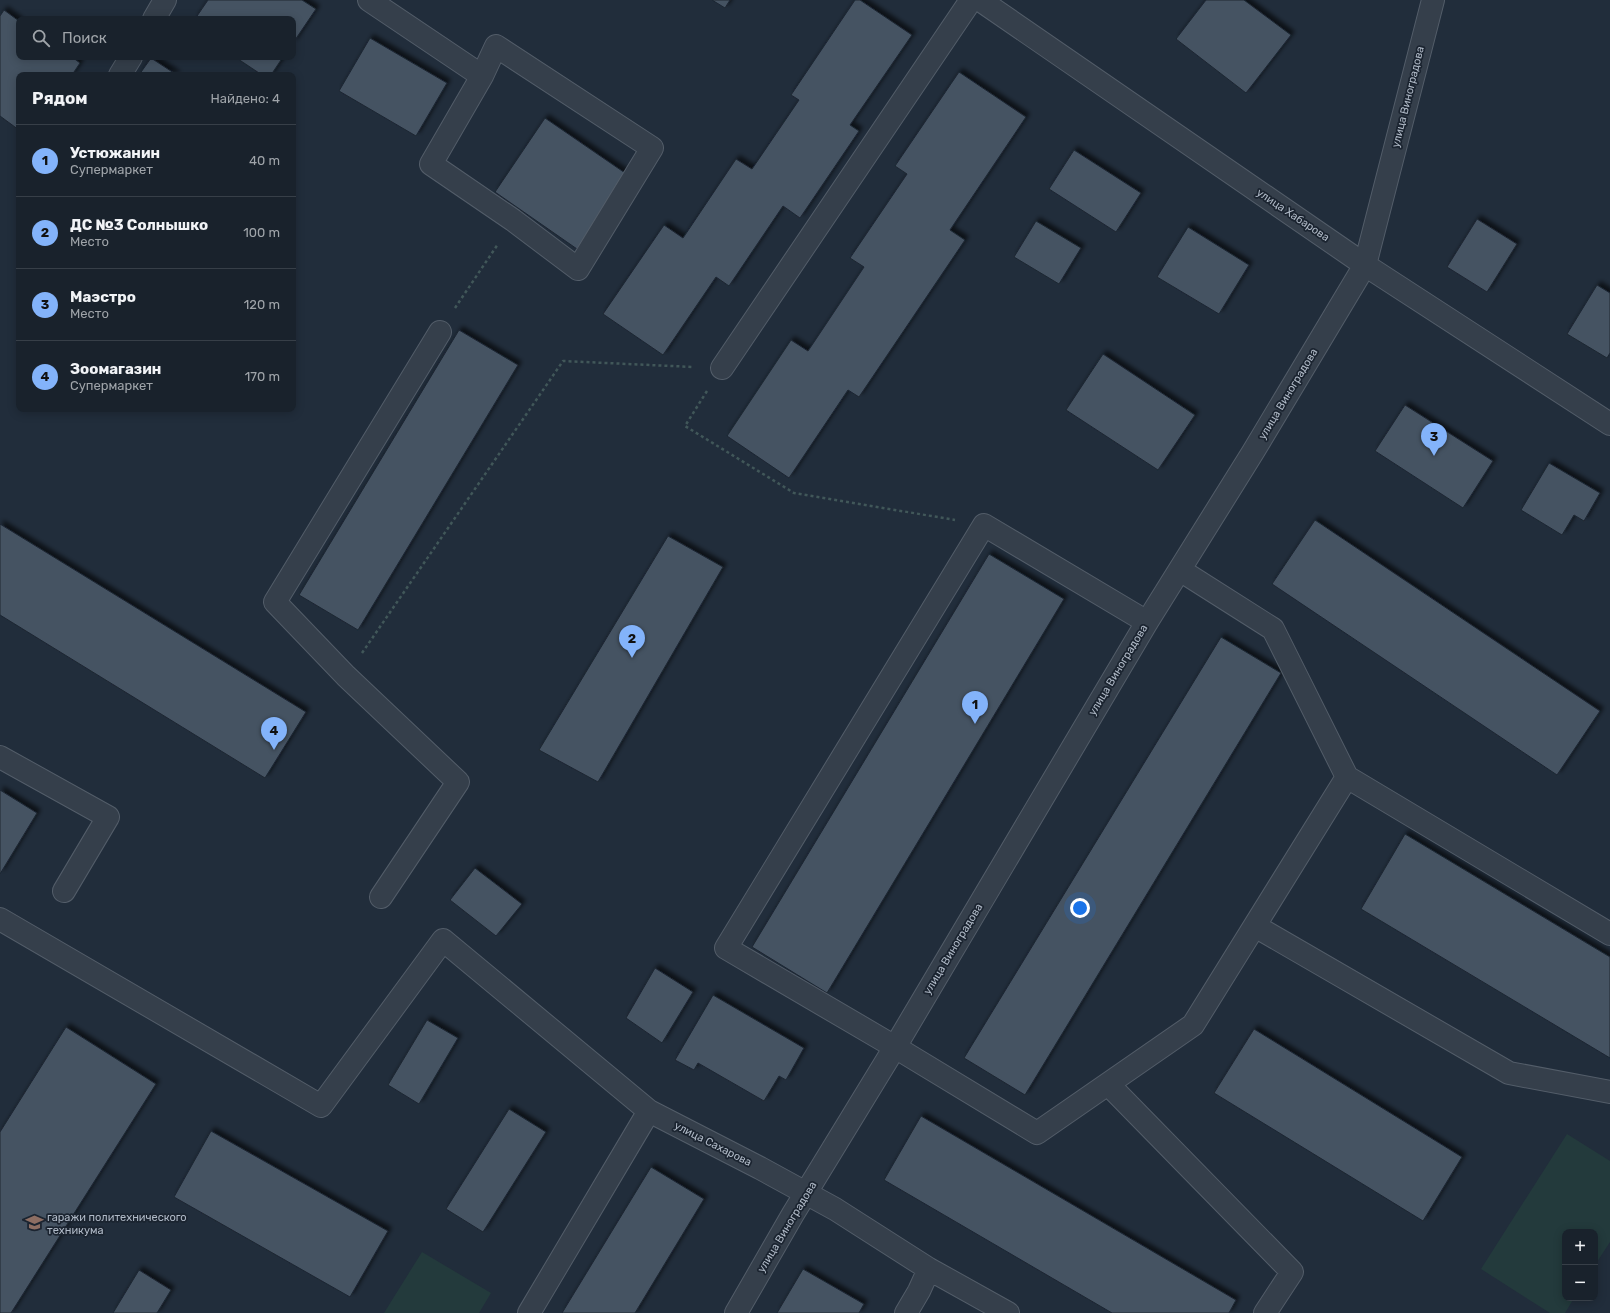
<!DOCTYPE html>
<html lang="ru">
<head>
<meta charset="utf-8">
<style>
  body { margin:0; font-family:Rubik,sans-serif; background:#262f38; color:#f1f3f6 }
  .controls { position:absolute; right:12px; bottom:12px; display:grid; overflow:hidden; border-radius:8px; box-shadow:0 2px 10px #0003 }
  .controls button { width:36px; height:36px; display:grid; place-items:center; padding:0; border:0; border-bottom:1px solid #373f48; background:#19222c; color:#f1f3f6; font:20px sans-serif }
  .you { position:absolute; left:1080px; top:908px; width:14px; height:14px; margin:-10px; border:3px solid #fff; border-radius:50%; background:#1a73e8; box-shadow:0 0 0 6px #1a73e833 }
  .badge { display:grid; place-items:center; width:26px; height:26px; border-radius:50%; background:#83b3fa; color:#111; font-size:13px; font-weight:700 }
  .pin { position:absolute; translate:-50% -33px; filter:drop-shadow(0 1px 2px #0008) }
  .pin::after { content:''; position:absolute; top:21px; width:14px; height:12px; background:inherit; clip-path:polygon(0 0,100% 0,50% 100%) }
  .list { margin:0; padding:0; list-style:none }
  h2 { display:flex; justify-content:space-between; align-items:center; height:52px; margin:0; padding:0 16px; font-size:17px }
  h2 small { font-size:13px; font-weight:400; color:#9fa4a9 }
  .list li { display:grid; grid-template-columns:26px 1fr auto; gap:12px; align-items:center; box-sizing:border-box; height:72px; padding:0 16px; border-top:1px solid #373f48 }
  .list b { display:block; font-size:15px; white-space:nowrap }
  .list p { margin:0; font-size:13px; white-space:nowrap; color:#9fa4a9 }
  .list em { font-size:13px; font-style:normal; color:#9fa4a9 }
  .icon { flex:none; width:22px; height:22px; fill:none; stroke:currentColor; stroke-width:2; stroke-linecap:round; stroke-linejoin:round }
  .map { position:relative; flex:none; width:1610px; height:1313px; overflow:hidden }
  .search { position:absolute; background:#19222c; box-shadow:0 2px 10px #0003; left:16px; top:16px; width:280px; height:44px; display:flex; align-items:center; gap:10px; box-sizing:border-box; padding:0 14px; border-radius:8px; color:#9fa4a9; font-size:15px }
  .panel { position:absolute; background:#19222c; box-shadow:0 2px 10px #0003; left:16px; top:72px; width:280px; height:340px; border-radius:8px }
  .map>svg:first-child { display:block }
  .green { fill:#233a3c }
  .building { fill:#445262; stroke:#1d2632; filter:url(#shadow) }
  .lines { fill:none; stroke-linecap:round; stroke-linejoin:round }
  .minor-casing { stroke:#535d69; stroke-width:24 }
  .path { stroke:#415759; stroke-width:2.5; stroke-dasharray:3 3; stroke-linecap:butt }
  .minor { stroke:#353f4b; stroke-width:22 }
  .labels { text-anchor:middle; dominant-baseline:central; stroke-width:3.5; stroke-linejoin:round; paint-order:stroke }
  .street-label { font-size:11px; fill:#b0bac7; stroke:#1b2430 }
  .poi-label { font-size:11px; fill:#b0bac7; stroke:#1b2430; text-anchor:start }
</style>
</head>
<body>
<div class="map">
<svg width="1610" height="1313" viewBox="0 0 1610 1313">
  <defs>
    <filter id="shadow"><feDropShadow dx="3.5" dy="-3.5" stdDeviation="2" flood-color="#0009"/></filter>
  </defs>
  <rect width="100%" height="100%" fill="#212d3b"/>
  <path class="green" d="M1567 1134 1610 1161V1242L1595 1265V1232H1565V1298H1574L1565 1313H1550L1481 1269Z
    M422 1252 491 1293 479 1313H384Z"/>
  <path class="building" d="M208 0H302L316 9 293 43V19H195Z
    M712 0H730L725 8Z
    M855 0H860L912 35 850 125 859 131 800 218 783 206 729 286 716 277 663 355 603 314 664 225 683 238 736 159 752 169 799 100 791 95Z
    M1206 0H1244L1291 35 1246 93 1176 39Z
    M4 10 19 21V57H72L80 63 72 75H19V130L0 116V16Z
    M370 38 447 83 416 136 339 91Z
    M235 57H283L271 75H262Z
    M151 58 177 75H139Z
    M959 72 1026 117 950 230 965 240 859 397 848 390 789 478 727 436 791 340 808 351 864 267 850 258 907 174 895 166Z
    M545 118 628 175 577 249 495 192Z
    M1074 150 1141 193 1116 232 1049 189Z
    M1477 219 1517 244 1487 292 1447 267Z
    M1036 221 1081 248 1059 284 1014 257Z
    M1188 227 1249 265 1219 314 1157 277Z
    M1597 285 1610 293V353L1607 358 1567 334Z
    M459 330 518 365 358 630 299 595Z
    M1103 354 1195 415 1158 470 1066 410Z
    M1405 405 1493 461 1463 508 1375 451Z
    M1549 463 1600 493 1584 521 1574 515 1562 535 1521 510Z
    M1315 520 1600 711 1557 775 1272 584Z
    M0 524 306 712 265 778 0 615Z
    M668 536 723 567 598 782 539 750Z
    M989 554 1064 599 827 993 752 947Z
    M1221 637 1281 673 1025 1095 964 1058Z
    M0 790 37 813 0 874Z
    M1405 834 1610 957V1058L1361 909Z
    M475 868 522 904 496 936 450 900Z
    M655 968 693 992 662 1043 626 1018Z
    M713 995 804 1048 786 1080 779 1076 764 1101 698 1063 694 1070 675 1060Z
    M427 1020 458 1038 419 1104 388 1085Z
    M66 1027 156 1084 11 1313H0V1132Z
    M1254 1029 1462 1157 1423 1221 1214 1093Z
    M509 1109 546 1132 483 1232 446 1209Z
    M921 1116 1236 1300 1229 1313H1112L884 1180Z
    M211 1131 388 1231 350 1297 174 1197Z
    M651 1167 704 1199 635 1313H562Z
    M803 1269 864 1304 859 1313H777Z
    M139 1270 171 1290 157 1313H113Z"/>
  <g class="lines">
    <defs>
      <path id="minor" d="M369 0 482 76
        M980 0 1365 265 1610 424
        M154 19 165 0
        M496 46 652 148 578 269 513 220 431 164 482 76Z
        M120 75 131 57
        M722 368 971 0
        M1180 570 1273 629 1347 777 1610 934
        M1147 622 984 525 726 948 895 1047 1037 1133 1193 1025 1347 777
        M0 757 108 817 64 891
        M381 897 458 782 346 676 275 602 440 332
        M0 919 321 1106 443 940 649 1111 760 1168 835 1209 929 1269 1008 1313
        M1255 926 1509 1073 1610 1092
        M1108 1084 1292 1272 1265 1313
        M529 1313 649 1111
        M736 1313 793 1214 895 1047 1147 622 1253 452 1365 265 1433 0
        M906 1313 919 1291 929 1269"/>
    </defs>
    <use href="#minor" class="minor-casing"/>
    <path class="path" d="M455 308 498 244
      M707 391 685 426 794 493 955 520
      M362 653 563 361 693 367"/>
    <use href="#minor" class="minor"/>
  </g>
  <defs>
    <symbol id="university-bare" viewBox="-9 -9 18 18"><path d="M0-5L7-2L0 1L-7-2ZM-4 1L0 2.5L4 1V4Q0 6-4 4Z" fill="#8d6e63" stroke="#1b2430" stroke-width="2.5" paint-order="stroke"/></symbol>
  </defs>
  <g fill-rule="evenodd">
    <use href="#university-bare" x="22" y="1210" width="25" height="25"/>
  </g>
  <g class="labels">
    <g class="street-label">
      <text transform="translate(1408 97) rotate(-76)">улица Виноградова</text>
      <text transform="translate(1293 215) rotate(34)">улица Хабарова</text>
      <text transform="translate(1288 394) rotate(-59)">улица Виноградова</text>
      <text transform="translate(1118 670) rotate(-59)">улица Виноградова</text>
      <text transform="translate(953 949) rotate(-59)">улица Виноградова</text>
      <text transform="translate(713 1144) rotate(27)">улица Сахарова</text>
      <text transform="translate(787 1227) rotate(-59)">улица Виноградова</text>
    </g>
    <g class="poi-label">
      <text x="47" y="1217">гаражи политехнического<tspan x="47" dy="13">техникума</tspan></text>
    </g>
  </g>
</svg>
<div class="controls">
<button>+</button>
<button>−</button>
</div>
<div class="you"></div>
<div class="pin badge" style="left:975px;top:724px">1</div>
<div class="pin badge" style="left:632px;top:658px">2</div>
<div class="pin badge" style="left:1434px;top:456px">3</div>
<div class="pin badge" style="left:274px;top:750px">4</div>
<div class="search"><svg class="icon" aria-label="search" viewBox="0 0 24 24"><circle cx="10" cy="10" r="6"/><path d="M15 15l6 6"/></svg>Поиск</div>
<section class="panel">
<h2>Рядом<small>Найдено: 4</small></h2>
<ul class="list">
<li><span class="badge">1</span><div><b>Устюжанин</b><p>Супермаркет</p></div><em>40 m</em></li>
<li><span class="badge">2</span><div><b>ДС №3 Солнышко</b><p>Место</p></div><em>100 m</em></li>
<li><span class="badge">3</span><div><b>Маэстро</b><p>Место</p></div><em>120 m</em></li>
<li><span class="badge">4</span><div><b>Зоомагазин</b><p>Супермаркет</p></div><em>170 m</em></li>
</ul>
</section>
</div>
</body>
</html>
